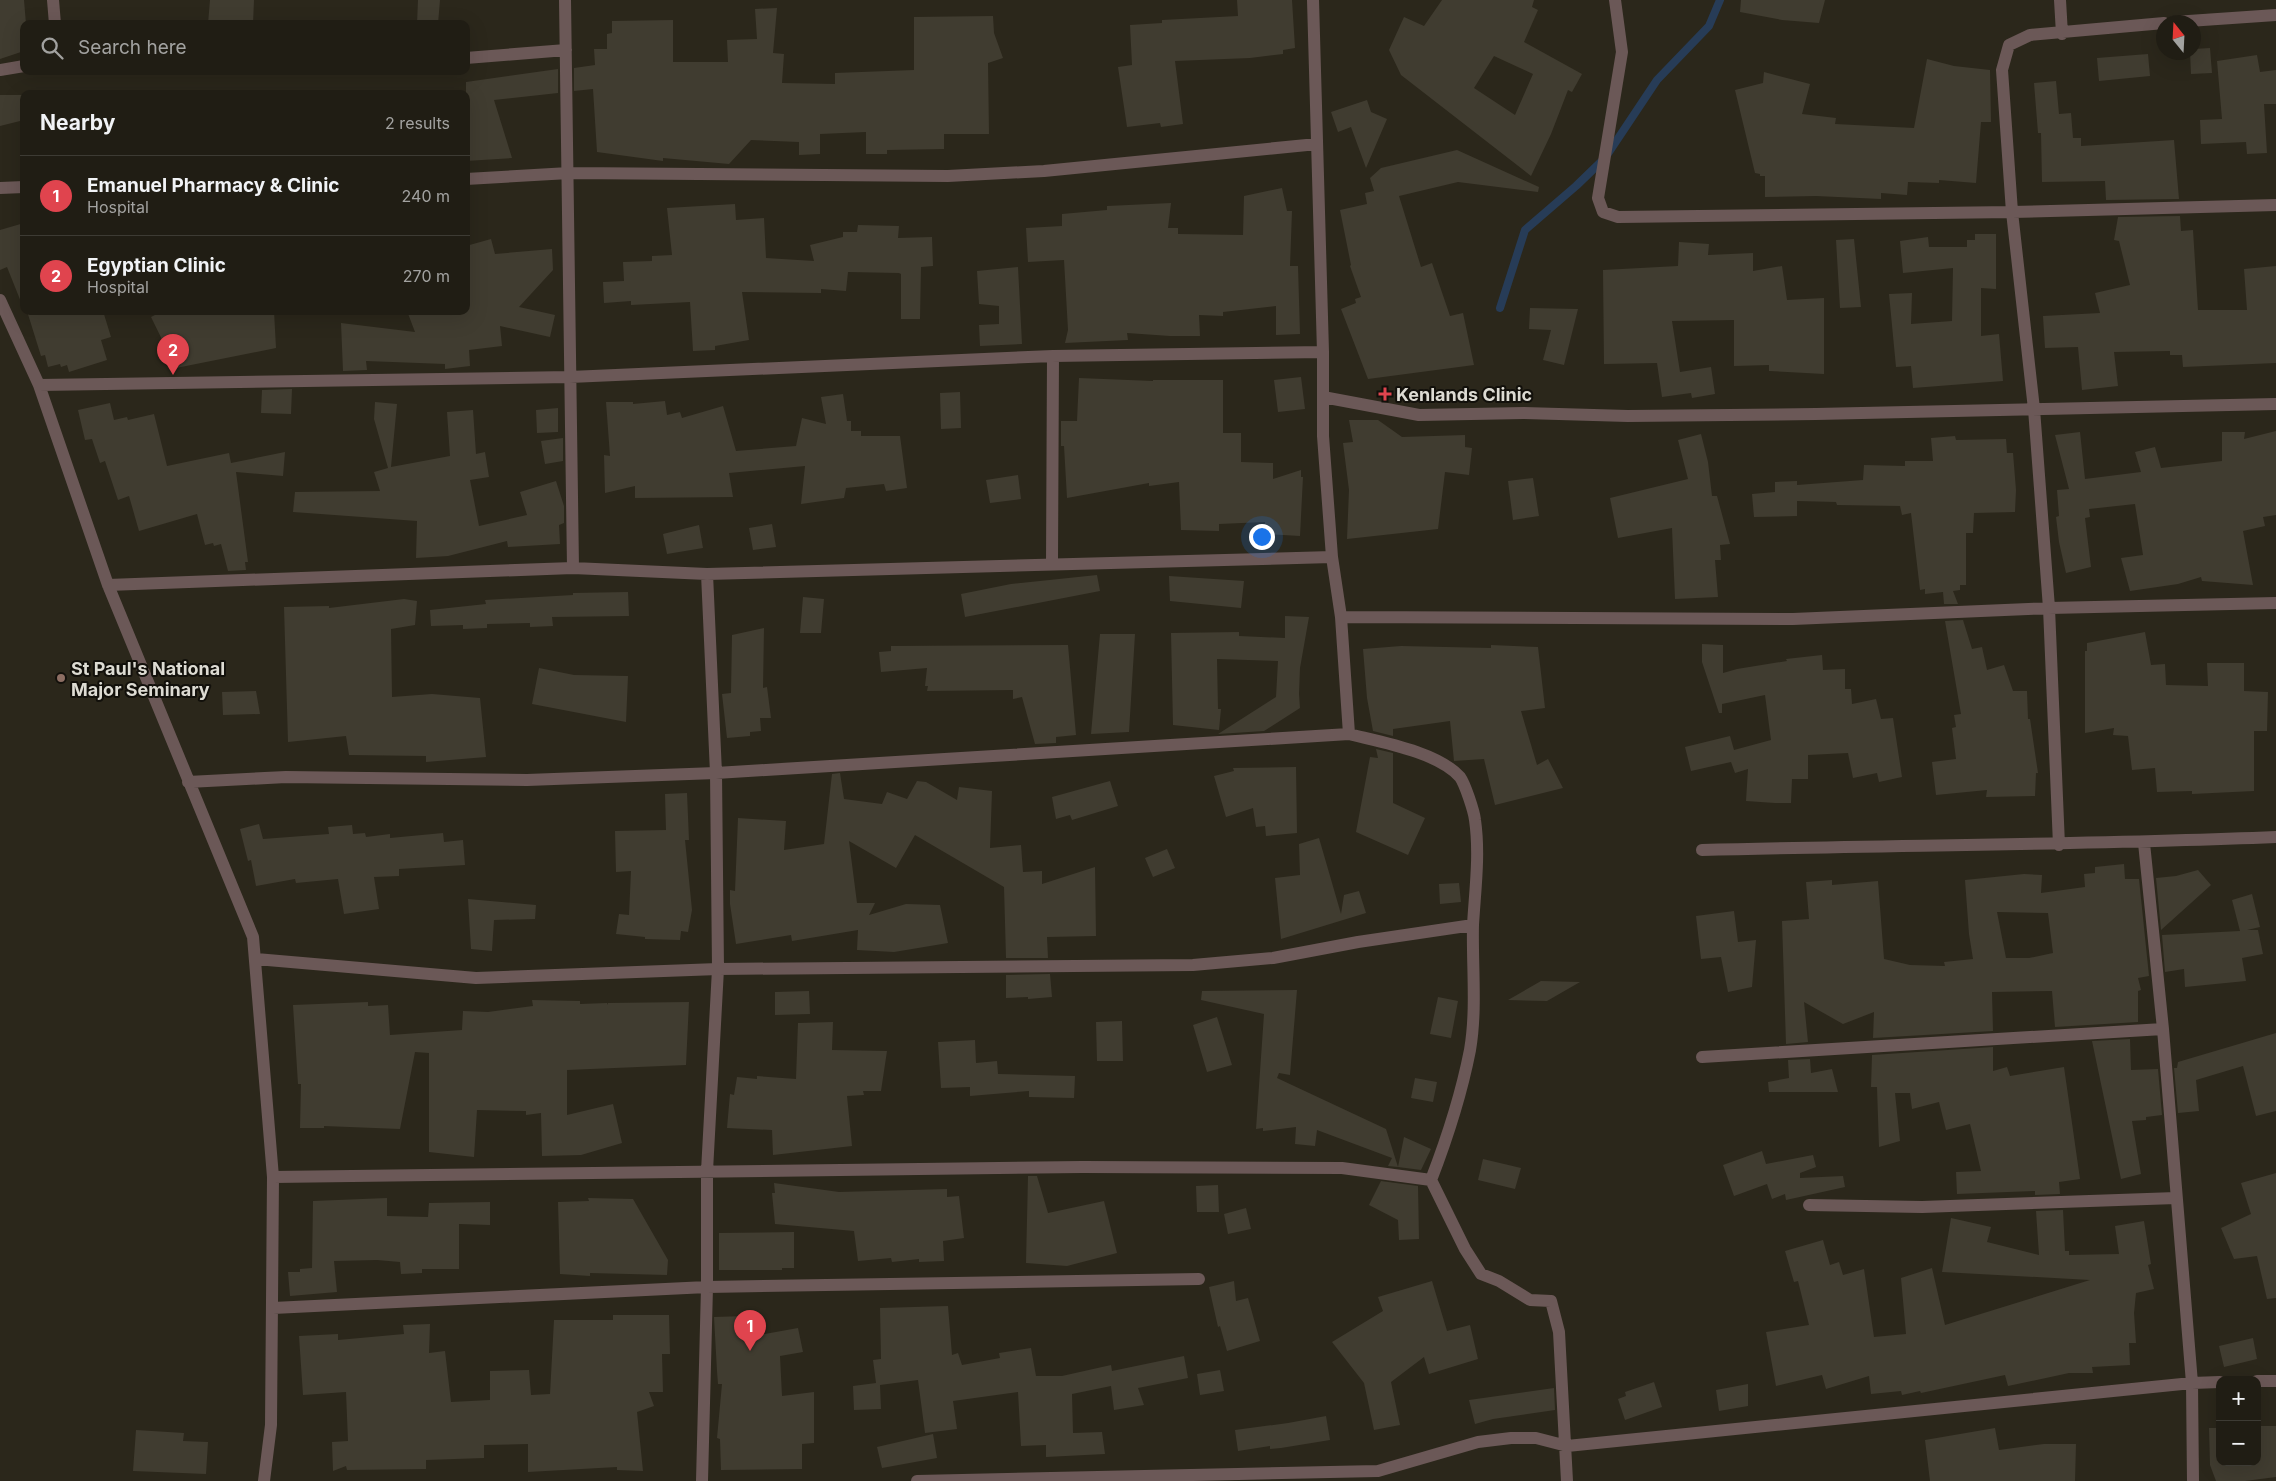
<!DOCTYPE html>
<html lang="en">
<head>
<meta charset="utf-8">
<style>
  body { margin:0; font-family:Inter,sans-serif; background:#28261d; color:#f1f3f6 }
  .controls { position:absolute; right:15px; bottom:15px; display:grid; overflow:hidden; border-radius:10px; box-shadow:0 5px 20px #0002 }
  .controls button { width:45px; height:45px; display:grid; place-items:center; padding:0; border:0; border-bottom:1px solid #3d3b34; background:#201d14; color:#f1f3f6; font:25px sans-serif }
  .compass { position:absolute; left:2156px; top:15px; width:45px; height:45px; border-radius:50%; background:#201d14; box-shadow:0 5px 20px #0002; rotate:342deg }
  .you { position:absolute; left:1261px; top:536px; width:18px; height:18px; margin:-12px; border:4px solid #fff; border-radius:50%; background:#1a73e8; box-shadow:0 0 0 8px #1a73e833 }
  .badge { display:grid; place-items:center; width:32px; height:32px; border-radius:50%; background:#91b8fd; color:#fff; font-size:16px; font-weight:700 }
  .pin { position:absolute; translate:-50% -41px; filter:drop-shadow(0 1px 2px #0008) }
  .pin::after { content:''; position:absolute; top:26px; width:18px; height:15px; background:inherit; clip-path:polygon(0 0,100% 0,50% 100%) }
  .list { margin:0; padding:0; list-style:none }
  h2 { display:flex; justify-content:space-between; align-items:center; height:65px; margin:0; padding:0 20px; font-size:21px }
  h2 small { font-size:16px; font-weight:400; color:#a2a2a0 }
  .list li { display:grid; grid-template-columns:32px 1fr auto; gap:15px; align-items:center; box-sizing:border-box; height:80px; padding:0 20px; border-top:1px solid #3d3b34 }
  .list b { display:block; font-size:19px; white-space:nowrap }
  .list p { margin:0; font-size:16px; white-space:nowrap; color:#a2a2a0 }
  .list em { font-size:16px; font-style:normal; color:#a2a2a0 }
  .icon { flex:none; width:28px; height:28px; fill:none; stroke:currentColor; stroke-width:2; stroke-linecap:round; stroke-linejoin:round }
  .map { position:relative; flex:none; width:2276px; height:1481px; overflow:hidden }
  .search { position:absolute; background:#201d14; box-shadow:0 5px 20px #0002; left:20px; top:20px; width:450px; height:55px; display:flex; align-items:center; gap:12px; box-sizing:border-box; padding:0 18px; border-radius:10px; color:#a2a2a0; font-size:19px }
  .panel { position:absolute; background:#201d14; box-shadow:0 5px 20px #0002; left:20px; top:90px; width:450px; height:225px; border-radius:10px }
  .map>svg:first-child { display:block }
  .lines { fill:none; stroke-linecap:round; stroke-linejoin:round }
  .stream { stroke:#273c57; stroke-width:8 }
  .building { fill:#403c30; fill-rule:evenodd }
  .street { stroke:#6b5857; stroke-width:12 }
  .health-dot { fill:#e0444e; stroke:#12100b; stroke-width:2 }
  .education-dot { fill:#8d6e63; stroke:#12100b; stroke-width:2 }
  .labels { text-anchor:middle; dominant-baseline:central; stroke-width:4; stroke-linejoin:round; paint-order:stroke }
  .poi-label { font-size:18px; font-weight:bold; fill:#dddbd3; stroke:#12100b; text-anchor:start }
</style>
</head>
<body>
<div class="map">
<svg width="2276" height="1481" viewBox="0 0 2276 1481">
  <rect width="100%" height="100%" fill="#2b271b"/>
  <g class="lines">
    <path class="stream" d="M1500 308 1525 230 1576 186 1605 158 1657 80 1709 26 1720 0"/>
  </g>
  <path class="building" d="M0 0H24L26 24H24V51L0 59Z
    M210 0H254L253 24H208Z
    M418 0H440L438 24H417Z
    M1237 0H1292L1295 48 1283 50V54L1250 58 1175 61 1183 124 1161 127 1160 123 1127 127 1118 67 1132 65 1130 25 1162 23V20L1238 16Z
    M1442 0H1534L1532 7 1538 10 1524 42 1582 74 1572 92 1568 90 1551 134 1531 176 1401 75 1389 50 1404 17 1424 26ZM1494 56 1533 74 1515 115 1474 88Z
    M1741 0H1825L1819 23 1782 20 1740 12Z
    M777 8 773 53 784 54 782 83 835 84V73L914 70V17L993 16 994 33 1003 58 988 63 989 134H944V149L887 150V154H866V132L820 134V154L799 155V142L751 140 729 164 663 158V161L597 152 593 89 574 91V68L595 65 594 49H607V34L612 33V21L673 20V62H728L727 40 757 39 755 9Z
    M2210 48 2212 73 2191 74 2190 52H2194V49Z
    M2148 54 2150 76 2099 81 2097 58Z
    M2257 55 2260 72 2276 70V104H2264L2267 153 2247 154 2246 142 2201 144 2200 120 2222 119 2217 61Z
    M1927 59 1954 66 1990 70 1991 122H1981L1976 183 1939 180V183L1908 182 1907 195 1881 193V199L1816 196 1765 197V176H1760V174L1755 173 1735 90 1763 83 1764 72 1810 84 1802 114 1836 118 1835 124 1914 128Z
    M558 69V93L494 100 512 158 466 161V82Z
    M2056 81 2059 114 2071 113 2073 138H2081V146L2174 140 2179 199 2106 200 2105 181 2042 182 2041 133H2038L2034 83Z
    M0 95H24V120L0 126Z
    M1367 100 1371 112 1387 119 1366 168 1351 127 1338 132 1331 112Z
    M1457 150 1539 187 1538 192 1458 182 1399 196 1421 267 1432 263 1450 316 1463 313 1474 365 1368 379 1341 309 1356 303 1355 299 1361 297 1350 266 1351 265 1340 210 1367 204 1365 193 1374 191 1370 178 1381 168Z
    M1282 188 1287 211H1292L1290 266H1298L1300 334 1276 335V306L1223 312V316L1199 315 1200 336H1170L1127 333 1128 340 1065 343 1068 330 1064 260 1028 262 1026 228 1062 226V214L1107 210V206L1171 203 1168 228H1178V234L1243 235 1244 196Z
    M735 204 736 220 764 218 766 258 814 261 810 245 843 237V232H857L858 225 899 226 898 238 932 237 933 266 921 267 920 319H901V274L899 273 848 272 846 291 821 289V293L742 292 749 340 715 346V350L693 351 690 302 631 305V301L604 303 603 282 624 281 623 262 652 261V256L672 255 667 208Z
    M2180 216 2181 231 2193 230 2198 310H2247L2244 269 2276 266V363L2183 367 2182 355H2170V351L2114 352 2118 386 2082 390 2078 347 2045 348 2043 316 2100 313 2095 293 2130 285 2119 241 2114 240 2118 217Z
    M24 223V307H23L7 267 0 270V230Z
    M1975 234H1996V289L1981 288V336L1999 334 2003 381 1913 388 1911 366 1896 367 1889 294 1912 293 1911 324 1952 321 1953 268 1903 273 1900 241 1928 237 1929 247H1967V240H1975Z
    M491 239 495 254 552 249 553 270 519 307 555 315 550 337 500 326 502 346 469 350 470 366 445 369V364L366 361 367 370 343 371 341 323 415 332 407 311H466V246Z
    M1854 239 1861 307 1840 308 1836 240Z
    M1679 242 1709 244 1708 255 1753 253V271L1782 266 1787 300 1824 298V374L1769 371V365L1734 366V320L1672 321 1680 372 1711 367 1715 394 1692 398 1691 393 1662 397 1657 363 1604 364 1603 270 1678 266Z
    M1018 267 1022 344 980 346 979 325 999 324V306L979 304 977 271Z
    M1530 308 1578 309 1564 365 1543 360 1551 330 1529 329Z
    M27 311H103L111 337 101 340 107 360 69 372 67 365 61 367 60 364 48 367 45 355 41 356Z
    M163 311H274L276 348 176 368 151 317Z
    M1301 377 1305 409 1278 412 1274 380Z
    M1079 378 1153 381V380H1223V433H1241V462L1273 463V479L1301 470V477H1303L1300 536 1264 534 1265 522 1219 524V531L1181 530 1179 482 1149 486V483L1067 498 1064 446H1061V421H1077Z
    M292 389 291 414 261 413 262 390Z
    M960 392 961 428 941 429 940 393Z
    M843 394 847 421H851V431H861V436H900L907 488 886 491 884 484 846 488 844 498 801 504 805 466 729 473 733 497 635 498V486L605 493 604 455 610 456 606 402H633V404L665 401 667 415 680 412 682 418 723 406 736 451 796 446 802 418 826 424 821 397Z
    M375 402 397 404 391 467 450 456 447 412 473 410 476 454 485 452 489 477 470 480 479 526 527 515 520 492 556 481 564 506V523L559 525 560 544 508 547 507 541 448 556 416 558 417 521 293 512 295 492 380 491 374 472 388 468 374 419Z
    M110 403 114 420 127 417 128 420 154 414 167 466 229 453 231 463 285 452 283 476 236 472 248 562H245L246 570 228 571 221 544 214 546 213 543 205 545 197 514 139 531 129 496 118 500 105 461 100 463 92 439 85 440 78 410Z
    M558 408V432L537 433 536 410Z
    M1349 420H1378L1402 437 1465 435V447L1472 448 1469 475 1445 472 1438 529 1347 539 1349 490 1343 443 1353 442Z
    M2276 431V515L2263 517 2265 526 2243 531 2253 585 2202 581 2201 577 2178 584 2130 591 2121 558 2143 555 2135 504 2089 509 2090 517 2085 518 2091 567 2066 573 2059 542 2056 517 2059 516 2057 490 2069 489 2055 435 2080 432 2085 479 2141 472 2135 452 2155 447 2161 468 2222 461V432H2245L2244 439Z
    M1701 434 1708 462 1712 496H1717L1730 544 1720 545 1721 560H1715L1718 597 1675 599 1672 528 1618 538 1610 498 1688 479 1678 440Z
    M1955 436 1956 440 2006 439 2007 453H2013L2016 490 2015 512 1974 513 1973 533H1966V585H1960V590L1953 591 1958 604H1944L1943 592 1925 594V589L1920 590 1911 513 1902 515 1900 506 1837 505 1836 502 1797 501V516L1754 517 1752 494 1775 492V482L1797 481V485L1863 480 1864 465 1905 466V461H1933L1931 438Z
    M563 438V461L545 464 541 441Z
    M1018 475 1021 499 990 503 986 480Z
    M1533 478 1539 516 1513 520 1508 481Z
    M772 524 776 547 753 550 749 528Z
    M699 525 703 548 667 554 663 534Z
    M1097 575 1100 591 965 617 961 594 1011 584Z
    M1169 576 1244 581 1241 608 1170 601Z
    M628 592 629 616 552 617 553 626 530 627V623L487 624V628L463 629V625L431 626 430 610 486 604 485 600 573 595V593Z
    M803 597 824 599 821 633H800Z
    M404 599 417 601 415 625 391 629 392 697 432 694 480 698 486 757 426 762V756L349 755 346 736 288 742 284 607 329 606V608Z
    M1285 616 1309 617 1300 668 1299 694 1300 708 1264 731 1218 734 1276 697 1278 661 1217 659 1218 709H1221L1219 730 1173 725 1171 633 1239 632V636L1285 638Z
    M1963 620 1972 649 1982 647 1987 670 2004 665 2013 691H2027L2028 719H2030L2038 773H2036L2035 796 1986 797 1987 790 1936 795 1932 762 1956 759 1952 728 1956 727 1954 715 1961 714 1945 621Z
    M764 628 763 688 767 687 771 718H760L761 731 750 732V736L727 738 722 694 731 693 732 635Z
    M2145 632 2151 665 2165 664 2166 685 2208 686 2207 663H2244V691L2268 692 2267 731H2254V791L2192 794V791L2157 792 2155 768 2132 770 2128 736 2113 735 2114 728 2085 733V651H2087V643Z
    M1100 634H1135L1129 732 1091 734Z
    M1702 644 1723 645V673L1737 669 1787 661 1786 659 1822 655 1823 670 1845 669V689H1851L1852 704 1876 699 1881 719 1893 718 1902 777 1879 782 1877 773 1853 778 1848 753 1808 755V779H1792L1791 803H1775L1746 801 1748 769 1735 773 1731 762 1691 771 1685 747 1730 736 1734 750 1771 740 1765 695 1722 704V713H1719L1702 662Z
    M1068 645 1076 735 1056 737V743L1035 744 1022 697 1013 699V690L927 691 928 686H925L927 668 881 672 879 652 891 651V646Z
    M1491 645 1538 647 1545 708 1521 711 1537 765 1548 759 1563 788 1495 805 1484 759 1454 761 1450 721 1393 729V736L1373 731 1367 698 1363 649 1401 646 1491 648Z
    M539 668 574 675 628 676 626 722 532 704Z
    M256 691 260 714 223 715 222 692Z
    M1376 749 1393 753V803L1425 818 1408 855 1356 832 1370 757 1378 758Z
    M1296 767 1297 833 1266 836 1265 826 1256 827 1253 808 1226 817 1214 776 1234 771 1233 768Z
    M840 773 844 799 882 804 887 792 907 799 917 781 926 782 957 800 959 787 992 791 990 848 1021 845 1023 872 1042 871V884L1095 867 1096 936 1047 937 1048 958H1006L1004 887 915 835 896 868 849 841 857 903H875L869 915 906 904 940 905 948 943 894 952 857 950 858 930 792 941 791 935 736 944 730 904V890L735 891 738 818 786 821 784 850 824 844 832 774Z
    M1110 781 1118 806 1072 820 1070 815 1056 819 1052 797Z
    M687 793 689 840H685L692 910 688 932 681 931 680 940 645 939V937L616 934 619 914 629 915 631 871 616 872 615 831 666 830 665 794Z
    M259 824 263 839 329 834 328 827 352 825 353 834 365 833 366 837 390 834V838L443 833 444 842 463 840 465 865 399 869V876L374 877 379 909 344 914 338 879 296 883 295 879 256 886 251 860 248 861 240 829Z
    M1319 838 1341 914 1344 895 1359 891 1366 913 1281 939 1275 878 1300 875 1299 844Z
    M1167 849 1175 868 1153 877 1145 858Z
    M2124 864 2125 879H2139L2149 976 2138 978 2141 990 2138 991V1022L2055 1027 2052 991 1992 992 1993 1031 1873 1038 1874 1012 1843 1024 1804 1002 1808 1042 1786 1044 1782 921 1809 919 1806 882 1832 880V885L1878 881 1884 959 1910 965 1945 966 1944 962 1973 959 1969 934 1965 880 2024 874 2042 875 2041 893 2085 887 2084 874 2095 873V867ZM1997 912 2048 913 2053 953 2029 958H2006Z
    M2198 870 2211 885 2161 930 2156 878 2176 876Z
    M1459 883 1461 902 1440 904 1439 884Z
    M2252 894 2260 927 2247 930H2258L2263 954 2242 958 2246 981 2185 987 2184 969 2165 972 2162 935 2240 931 2232 900Z
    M468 899 536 905 535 919 494 920 492 951 471 949Z
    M1734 911 1738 942 1756 940 1752 987 1728 992 1721 957 1701 959 1696 916Z
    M1050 974 1052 997 1028 999V997L1006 998V975Z
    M1541 981 1580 982 1547 1001 1508 1000Z
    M1297 990 1290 1075 1279 1073 1277 1078 1386 1129 1398 1167 1388 1166 1392 1158 1317 1130 1315 1146 1295 1144 1296 1127 1263 1131V1128L1256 1129 1264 1014 1201 1000 1202 991Z
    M809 991 810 1014 775 1015V992Z
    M1438 997 1458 1001 1451 1038 1430 1034Z
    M532 1000 580 1001V1004L607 1003 608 1005V1003L689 1002 686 1065 567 1070V1115L613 1104 622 1143 581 1155 542 1156 541 1113 526 1115V1111L477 1110 474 1157 429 1152V1053L415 1052 400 1129 324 1126V1128H300L301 1084H298L293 1005 368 1002V1006L388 1005 390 1035 462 1030 463 1011 488 1012 533 1006Z
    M1217 1017 1232 1065 1207 1072 1193 1025Z
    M1122 1021 1123 1061H1097L1096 1022Z
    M833 1022 832 1050 887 1051 881 1091H863L864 1095 847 1096 852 1146 773 1155 772 1130 727 1128 730 1094 734 1095 737 1077 757 1079V1076L796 1079 798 1023Z
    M2276 1033V1111L2256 1116 2243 1066 2196 1080 2199 1111 2178 1113 2174 1068H2177L2178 1062Z
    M2130 1039 2131 1070 2158 1069 2162 1115 2146 1117V1120L2132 1121 2141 1174 2121 1179 2092 1041Z
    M975 1040 976 1063 997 1061 998 1074 1075 1076 1074 1098 1029 1097V1091L970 1096V1087L941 1088 938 1042Z
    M1993 1047V1071L2007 1067 2010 1076 2064 1067 2080 1179 2059 1182 2060 1194 2035 1195V1191L1957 1194 1956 1172 1981 1171 1970 1124 1946 1130 1939 1102 1912 1109 1910 1093H1895L1900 1141 1879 1147 1877 1087H1871L1872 1055Z
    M1810 1059 1811 1073 1832 1069 1838 1092H1769L1768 1082 1789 1078 1788 1060Z
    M1415 1078 1437 1082 1433 1102 1411 1098Z
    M1404 1137 1431 1149 1421 1170 1398 1167Z
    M1762 1151 1766 1164 1813 1155 1816 1167 1800 1173V1178L1843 1176 1845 1187 1786 1200 1785 1194 1772 1199 1767 1184 1734 1196 1723 1165Z
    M1483 1159 1521 1168 1515 1189 1478 1180Z
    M2276 1173V1298L2267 1299 2257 1256 2234 1259 2221 1228 2251 1214 2241 1183Z
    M1028 1176H1037L1048 1213 1104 1201 1117 1253 1067 1266 1026 1263Z
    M1381 1181 1418 1186 1419 1239 1399 1240 1398 1220 1369 1205Z
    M774 1183 839 1192 947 1189V1197L959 1196 964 1238 943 1241 944 1261 919 1262V1259L892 1262 891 1258 858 1261 854 1231 775 1224 772 1193H775Z
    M1218 1185 1219 1212H1197L1196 1186Z
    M387 1198V1216L428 1217 429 1203 490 1202V1225L459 1224V1269H422V1273L401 1274 400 1262 377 1260 334 1261 337 1292 290 1296 288 1272H300V1269L312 1268 313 1201Z
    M588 1198 633 1199 668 1260 667 1275 590 1273V1276L560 1274 558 1202 589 1201Z
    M1246 1208 1251 1229 1228 1234 1224 1214Z
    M2063 1210 2065 1251H2069V1255L2119 1254 2115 1226 2144 1221 2151 1264 2148 1265 2154 1289 2136 1293 2134 1313 2136 1343H2129L2130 1365 2092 1367 2093 1373H2069L2008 1386 2005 1375 1921 1393 1920 1391 1902 1395 1901 1391 1871 1394 1869 1376 1826 1389 1822 1375 1776 1386 1766 1332 1809 1325 1798 1281 1794 1282 1785 1251 1823 1240 1830 1265 1839 1262 1843 1275 1864 1269 1874 1337 1906 1334 1901 1278 1932 1268 1945 1325 2090 1280 1942 1272 1951 1218 1991 1227 1987 1242 2039 1255 2036 1211Z
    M794 1232V1268H782V1270H719V1233Z
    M1234 1281 1236 1301 1248 1298 1260 1341 1227 1351 1220 1326 1218 1327 1209 1287Z
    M1432 1281 1447 1331 1470 1325 1478 1359 1429 1374 1424 1357 1391 1382 1400 1425 1374 1430 1364 1383 1332 1342 1383 1311 1378 1297Z
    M948 1306 952 1355 958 1353 962 1365 1000 1358 999 1353 1031 1348 1036 1376H1062L1111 1365 1112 1371 1184 1356 1188 1378 1138 1388 1144 1405 1114 1410 1111 1386 1072 1394 1073 1433 1102 1432 1105 1454 1046 1457V1445L1021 1446 1018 1392 953 1401 957 1429 925 1433 918 1380 880 1385 881 1409 854 1410 853 1386 876 1383 873 1360 881 1359 880 1308Z
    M613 1315H669L670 1354H662L663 1392H649L654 1406 637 1412 643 1471 617 1470V1467L528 1472V1444L484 1445V1458L426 1460V1469L347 1470 346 1466 333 1471 332 1442 348 1441 346 1392 303 1395 299 1336 338 1334V1340L404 1334 403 1325 430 1324 429 1353 445 1351 451 1402 490 1400V1371L529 1370 531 1395 550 1394 554 1320H613Z
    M746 1316V1322H752L753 1336 798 1328 803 1352 780 1356 782 1396 814 1392V1443L802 1444V1469L721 1470 720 1439 717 1438 722 1384H718L717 1371 714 1317Z
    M2253 1338 2257 1359 2224 1367 2219 1346Z
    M1220 1370 1224 1391 1200 1395 1197 1374Z
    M1654 1382 1662 1407 1625 1420 1618 1399 1626 1396 1625 1392Z
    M1748 1384V1406L1719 1411 1716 1390Z
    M1554 1388 1555 1410 1493 1419 1475 1424 1469 1400Z
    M1326 1416 1330 1440 1281 1448 1270 1449V1446L1238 1451 1235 1430 1288 1423Z
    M2257 1426H2276V1477L2245 1481H2216L2210 1465 2209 1428H2220V1462H2257Z
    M1995 1428 1999 1450 2044 1444H2076L2075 1481H1930L1925 1440Z
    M136 1430 184 1433 183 1441 208 1442 206 1474 133 1471Z
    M933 1434 937 1458 882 1468 877 1447Z"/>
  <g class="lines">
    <path class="street" d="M53 0 55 24
      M565 0 573 568
      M1313 0 1323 352V436L1332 557 1341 617 1349 734
      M1615 0 1622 52 1598 198 1603 212 1618 217 2012 212 2276 205
      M2060 0 2062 34
      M2174 22 2276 15
      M466 58 566 50
      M0 70 24 66
      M466 179 569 173 948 176 1044 171 1317 144
      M0 188 24 187
      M0 300 39 385 108 585 253 937 273 1177 271 1425 264 1481
      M39 385 570 377 1053 356 1323 352
      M1323 397 1419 415 1524 413 1628 416 1816 414 2276 404
      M1052 563 1053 356
      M108 585 573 568 707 574 1332 557
      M1341 617 1793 619 2049 608 2276 603
      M188 782 286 777 527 780 716 773 1349 734C1381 742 1438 752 1460 777 1465 784 1474 811 1475 820 1480 855 1475 890 1473 925 1472 966 1477 1009 1470 1050 1461 1096 1448 1136 1431 1180L1465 1249 1481 1274 1499 1281 1530 1300 1551 1301 1559 1332 1567 1481
      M2144 843 2163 1029 2192 1383 2193 1481
      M2059 845 2049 608 2034 409 2012 212 2002 70 2009 45 2030 35 2164 23
      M1702 850C1893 845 2085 845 2276 837
      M256 959 476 978 718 969 1193 965 1273 958 1358 942 1473 925
      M1702 1057 2163 1029
      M273 1177 1082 1167 1342 1168 1431 1180
      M1809 1205 1922 1207 2176 1198
      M273 1308 707 1287 1199 1279
      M2257 1381H2276
      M702 1481 707 1287V1171L718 969 716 773 707 574
      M917 1481 1378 1471 1478 1442 1511 1438H1536L1567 1446 2192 1383 2220 1382"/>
  </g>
  <path class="health-dot" d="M1382.5 386.5h5v5h5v5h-5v5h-5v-5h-5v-5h5z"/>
  <circle class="education-dot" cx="61" cy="678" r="5"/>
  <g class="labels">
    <g class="poi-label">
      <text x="1396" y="394">Kenlands Clinic</text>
      <text x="71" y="668">St Paul's National<tspan x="71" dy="21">Major Seminary</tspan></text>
    </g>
  </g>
</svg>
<div class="controls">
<button>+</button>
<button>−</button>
</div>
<svg class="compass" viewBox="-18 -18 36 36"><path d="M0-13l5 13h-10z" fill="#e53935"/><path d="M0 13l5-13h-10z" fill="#a2a2a0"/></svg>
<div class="you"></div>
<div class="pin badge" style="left:750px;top:1351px;background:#e0444e">1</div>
<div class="pin badge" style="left:173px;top:375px;background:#e0444e">2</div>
<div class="search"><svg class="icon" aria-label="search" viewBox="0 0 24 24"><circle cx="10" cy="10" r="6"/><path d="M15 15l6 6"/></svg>Search here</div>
<section class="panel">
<h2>Nearby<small>2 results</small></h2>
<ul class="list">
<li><span class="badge" style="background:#e0444e">1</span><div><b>Emanuel Pharmacy &amp; Clinic</b><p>Hospital</p></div><em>240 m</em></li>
<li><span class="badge" style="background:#e0444e">2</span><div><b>Egyptian Clinic</b><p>Hospital</p></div><em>270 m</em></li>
</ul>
</section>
</div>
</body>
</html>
